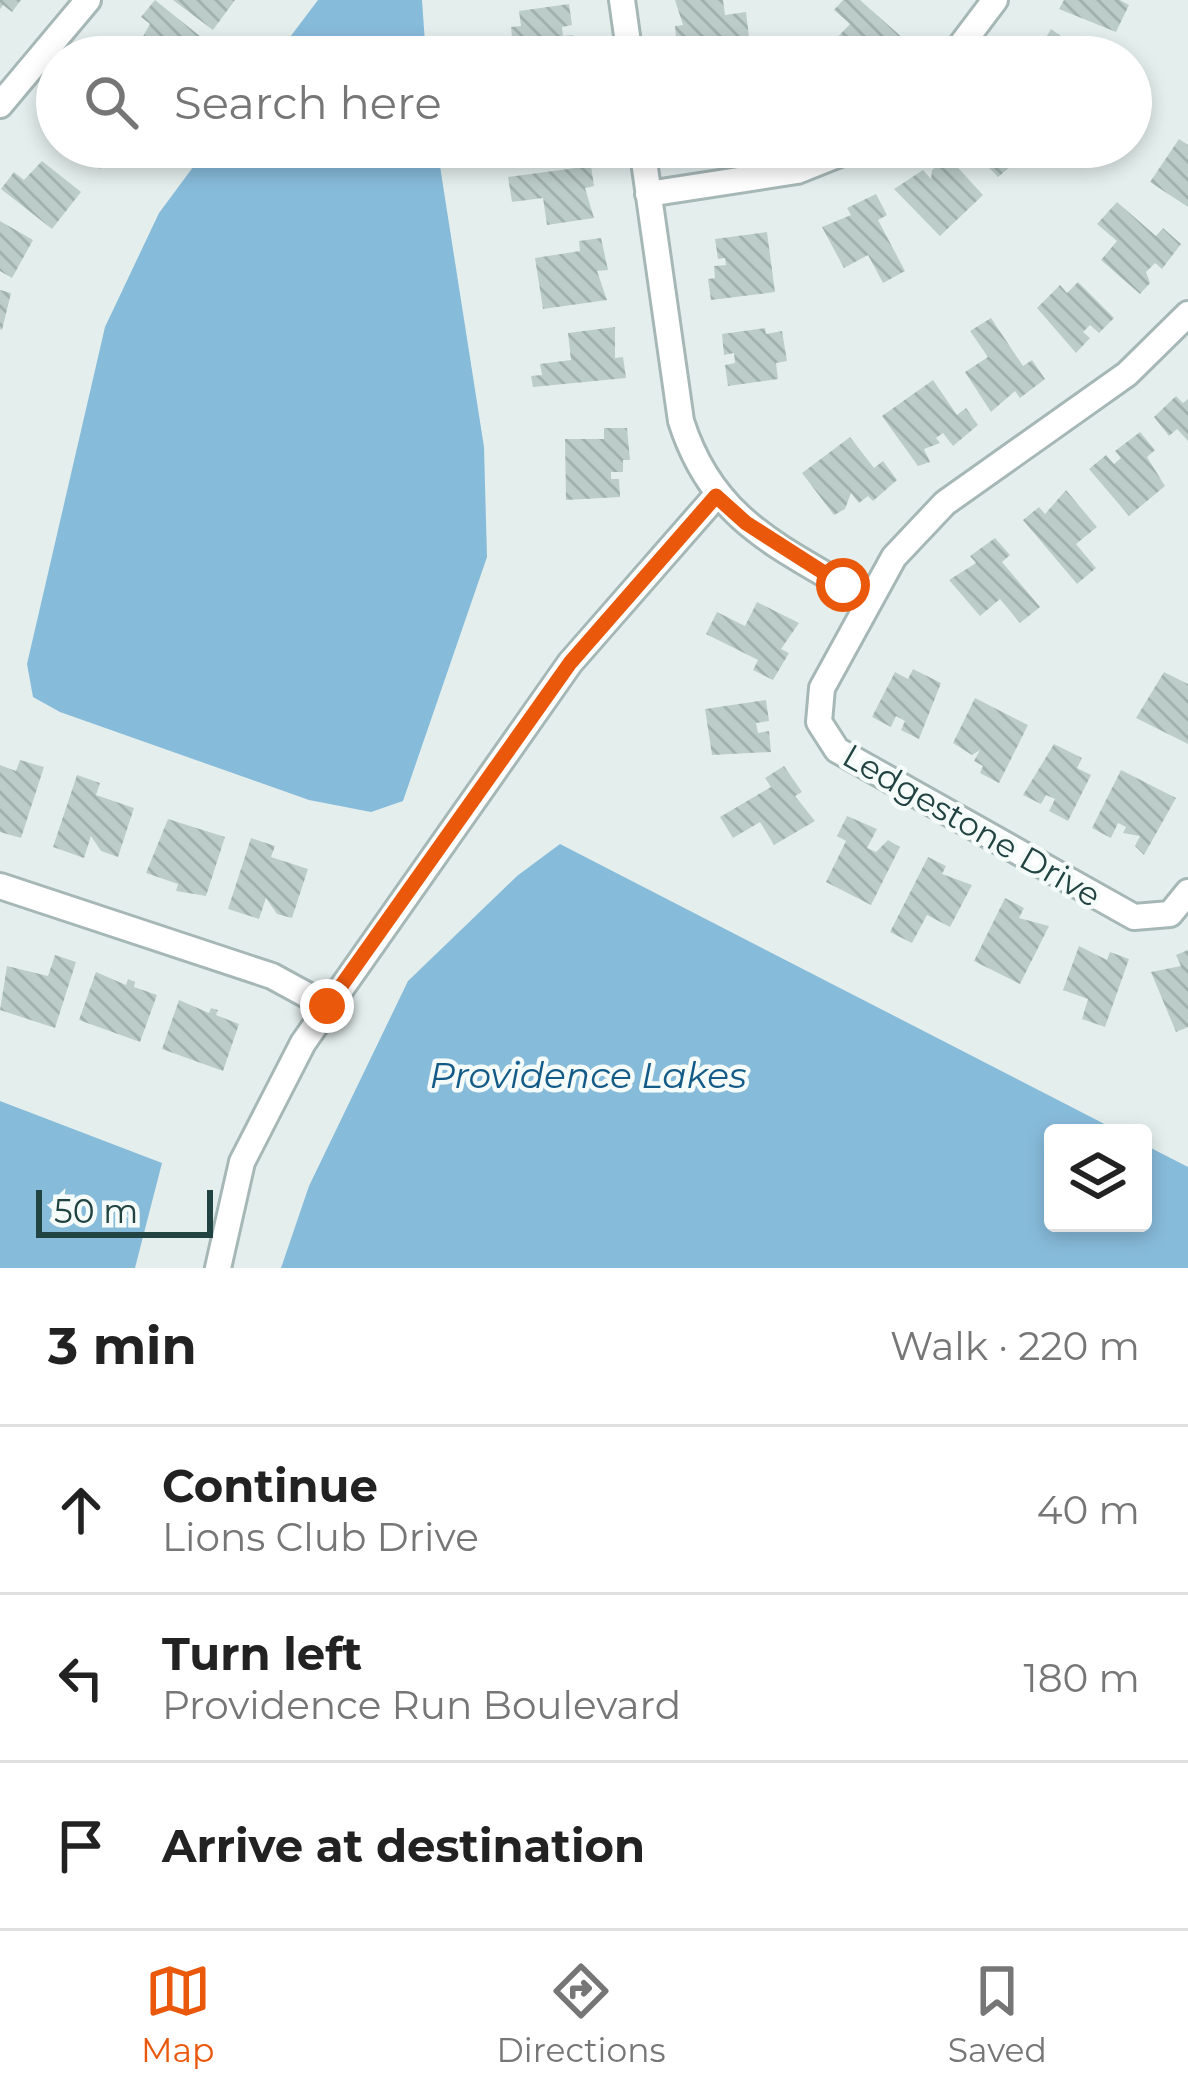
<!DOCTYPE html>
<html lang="en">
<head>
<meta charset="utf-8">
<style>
  body { margin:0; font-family:Montserrat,sans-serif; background:#f6f6f6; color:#222 }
  .controls { position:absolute; right:36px; bottom:36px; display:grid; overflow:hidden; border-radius:12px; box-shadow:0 6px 18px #0003 }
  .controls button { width:108px; height:108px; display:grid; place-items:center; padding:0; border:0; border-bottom:3px solid #e0e0e0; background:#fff; color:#222; font:60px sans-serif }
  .scale { position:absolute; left:36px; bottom:30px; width:177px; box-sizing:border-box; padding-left:12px; border:6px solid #214341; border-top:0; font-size:33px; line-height:42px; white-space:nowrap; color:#214341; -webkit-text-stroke:9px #f5fbf9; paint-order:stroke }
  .stop { position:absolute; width:36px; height:36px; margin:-27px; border:9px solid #ea580c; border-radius:50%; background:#fff }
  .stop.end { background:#ea580c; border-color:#fff; box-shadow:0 3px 12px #0008 }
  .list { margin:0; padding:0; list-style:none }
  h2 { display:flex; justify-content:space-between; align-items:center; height:156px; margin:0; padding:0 48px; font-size:51px }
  h2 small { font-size:39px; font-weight:400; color:#767676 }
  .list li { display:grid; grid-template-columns:78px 1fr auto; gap:36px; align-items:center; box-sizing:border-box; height:168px; padding:0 48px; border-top:3px solid #e0e0e0 }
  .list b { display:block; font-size:45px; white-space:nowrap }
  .list p { margin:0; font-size:39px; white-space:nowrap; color:#767676 }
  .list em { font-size:39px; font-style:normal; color:#767676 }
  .icon { flex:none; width:66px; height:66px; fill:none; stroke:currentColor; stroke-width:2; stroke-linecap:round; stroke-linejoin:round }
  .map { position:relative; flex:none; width:1188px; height:1268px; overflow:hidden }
  .search { position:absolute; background:#fff; box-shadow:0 6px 18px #0003; left:36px; right:36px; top:36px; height:132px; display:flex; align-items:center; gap:30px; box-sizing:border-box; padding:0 42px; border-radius:66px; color:#767676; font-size:45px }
  .sheet { height:660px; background:#fff }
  nav { display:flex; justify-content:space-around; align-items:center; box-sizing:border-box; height:168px; border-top:3px solid #e0e0e0; background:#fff; font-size:33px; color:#767676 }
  nav a { display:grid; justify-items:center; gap:6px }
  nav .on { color:#ea580c }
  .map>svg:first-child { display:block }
  .water { fill:#87bbda }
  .building { fill:url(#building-back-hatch) }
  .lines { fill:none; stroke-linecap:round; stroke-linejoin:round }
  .minor-casing { stroke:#a6b8b6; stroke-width:30 }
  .minor { stroke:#fff; stroke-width:24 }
  .route { stroke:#ea580c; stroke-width:15 }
  .labels { text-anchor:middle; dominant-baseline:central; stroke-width:9; stroke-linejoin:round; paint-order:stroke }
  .street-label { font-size:33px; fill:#214341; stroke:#f5fbf9 }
  .water-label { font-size:36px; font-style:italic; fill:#135a87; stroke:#f5fbf9 }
</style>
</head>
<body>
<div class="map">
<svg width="1188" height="1268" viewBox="0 0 1188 1268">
  <defs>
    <pattern id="building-back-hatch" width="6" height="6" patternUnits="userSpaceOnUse" patternTransform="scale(3)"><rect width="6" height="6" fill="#bccdc9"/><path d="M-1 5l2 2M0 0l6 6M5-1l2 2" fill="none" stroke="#a1b1ae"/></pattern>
  </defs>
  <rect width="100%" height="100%" fill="#e4efed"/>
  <path class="water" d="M318 0H422L426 57H275Z
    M208 147H437L484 447 487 557 403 801 371 812 309 800 60 712 33 697 27 664 105 327 159 213Z
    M560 844 1122 1133H1053V1223H1143V1144L1188 1167V1268H281L309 1186 408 981 517 876Z
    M0 1101 162 1163 135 1268H0Z"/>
  <path class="building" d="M0 0H21L12 12 3 5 0 9Z
    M155 0 206 41 192 57H150L137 47 150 24 141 17Z
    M173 0H235L213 30Z
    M675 0H723L725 15 746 12 749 37 677 46 675 26 683 25Z
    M843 0H860L905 40 891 56 884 50 878 57H846L831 44 850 24 834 10Z
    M1064 0H1120L1129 5 1116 32 1059 9Z
    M569 4 572 25 562 27 563 36 573 35 576 55 514 57 511 27 521 26 519 11Z
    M1051 29 1090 57H1024L1028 51 1035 56Z
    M1179 139 1188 145V207L1150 182Z
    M69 147H105L102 151 109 156 100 169Z
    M969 147H1028V152L998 177Z
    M948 157 983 195 940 236 894 189 923 170 931 179 932 170Z
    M42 161 81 192 52 229 1 189 14 172 24 180Z
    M591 166 594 186 585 188 594 218 547 225 543 198 512 202 508 177Z
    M876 194 887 215 878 220 905 271 883 283 868 255 844 268 822 227 851 215 847 208Z
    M1117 202 1156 236 1163 228 1181 244 1162 269 1155 263 1146 272 1150 283 1140 294 1101 260 1117 241 1097 224Z
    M0 221 33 240 12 278 0 271Z
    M767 232 775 292 711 300 708 279 715 278 714 266 726 265 725 258 718 259 715 239Z
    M601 238 608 270 597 271 607 300 543 309 535 258 580 251 579 241Z
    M1078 282 1114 318 1099 333 1090 325 1083 332 1090 338 1076 353 1037 308 1060 285 1067 293Z
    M0 290 11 293 2 330 0 329Z
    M991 318 1023 366 1032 360 1045 379 1020 398 1015 391 991 412 965 372 988 357 970 331Z
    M615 327V358L623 357 626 378 533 387 531 376 542 375 540 364 571 360 568 333Z
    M765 328 766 334 782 331 787 361 776 363 778 379 728 386 725 365 735 363 734 353 724 355 722 334Z
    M933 380 957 415 966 408 978 425 953 446 943 433 936 438 940 443 924 449 930 462 918 466 882 416Z
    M1176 396 1183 403 1188 399V441L1177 429 1169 436 1154 417Z
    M604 428H627L630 460H623V472H611V479H619L620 497 566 500 565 439H604Z
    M1140 432 1155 450 1147 457 1165 486 1129 516 1089 469 1106 455 1114 464 1121 458 1115 451Z
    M850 437 874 468 883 461 897 480 873 501 868 496 859 503 851 493 845 509 834 515 802 473Z
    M1066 490 1097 527 1076 544 1096 568 1077 584 1023 520 1039 507 1045 514Z
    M995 538 1010 555 1002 562 1040 607 1020 623 1000 599 980 616 949 580 976 563 970 556Z
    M757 602 799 623 781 649 789 653 773 680 753 670 758 660 706 634 717 612 745 626Z
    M913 669 941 683 919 739 901 730 905 721 896 716 891 727 872 717 895 672 908 679Z
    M1164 672 1188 684V744L1136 718Z
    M975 698 1028 725 999 783 980 773 983 766 974 761 980 750 972 755 953 743Z
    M766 700 769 721 756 723 758 733 769 731 771 752 712 755 705 709Z
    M1054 744 1082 758 1077 768 1091 775 1068 821 1049 811 1055 799 1046 795 1041 804 1023 795Z
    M20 760 44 767 21 838 0 832V765L16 771Z
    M784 766 802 792 795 796 815 821 774 845 760 822 733 838 720 817 771 787 765 778Z
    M1121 770 1176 798 1144 855 1135 846 1140 836 1123 833 1126 827 1118 823 1111 838 1092 828Z
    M77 775 100 783 96 795 134 808 118 857 101 851 91 836 84 858 53 847Z
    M847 816 877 829 867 848 876 852 888 840 900 847 871 905 826 882 846 841 837 836Z
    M168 819 225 837 206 896 176 891 178 884 146 873Z
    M251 838 275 846 271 857 308 869 292 918 277 914 266 898 259 919 228 909Z
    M928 857 946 866 942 874 972 885 950 927 927 915 912 943 890 932Z
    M1005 898 1024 908 1019 918 1049 926 1020 984 974 961Z
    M1079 946 1107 960 1110 952 1129 959 1105 1027 1082 1019 1088 999 1063 990Z
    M1188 950V1027L1176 1032 1151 972 1181 966 1176 955Z
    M55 955 76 962 55 1028 0 1010 7 966 48 976Z
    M96 972 126 985 128 979 135 982 134 987 157 995 140 1042 79 1020Z
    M179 1000 209 1013 211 1008 218 1010 216 1015 239 1024 223 1071 162 1049Z"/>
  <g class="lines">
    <defs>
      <path id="minor" d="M622 0 630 57
        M952 57 995 0
        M0 105 88 0
        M642 147 681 421C713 522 781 547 867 599
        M648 194 797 171 857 147
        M1188 314 1127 374 945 503 894 557 822 688 819 722 837 750 1134 917 1170 914 1188 892
        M0 886 272 976 327 1006
        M218 1268 242 1162 303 1043 570 663 716 496"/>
    </defs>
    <use href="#minor" class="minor-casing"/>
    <use href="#minor" class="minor"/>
  </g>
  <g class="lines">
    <path class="route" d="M327 1006 570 663 716 496 746 523 843 585"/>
  </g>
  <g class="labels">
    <g class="street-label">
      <text transform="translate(972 825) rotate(30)">Ledgestone Drive</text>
    </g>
    <g class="water-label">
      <text x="588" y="1075">Providence Lakes</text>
    </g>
  </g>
</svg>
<div class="controls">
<button><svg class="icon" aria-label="layers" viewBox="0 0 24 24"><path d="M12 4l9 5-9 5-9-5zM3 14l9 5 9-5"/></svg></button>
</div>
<div class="scale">50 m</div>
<div class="stop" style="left:843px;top:585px"></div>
<div class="stop end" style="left:327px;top:1006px"></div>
<div class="search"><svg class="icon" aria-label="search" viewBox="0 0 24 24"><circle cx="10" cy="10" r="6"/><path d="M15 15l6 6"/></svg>Search here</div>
</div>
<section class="sheet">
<h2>3 min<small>Walk · 220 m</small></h2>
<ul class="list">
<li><svg class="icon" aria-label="ahead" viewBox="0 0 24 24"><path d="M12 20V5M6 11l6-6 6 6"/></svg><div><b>Continue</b><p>Lions Club Drive</p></div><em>40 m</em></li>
<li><svg class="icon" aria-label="left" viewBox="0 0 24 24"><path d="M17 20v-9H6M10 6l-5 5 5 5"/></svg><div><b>Turn left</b><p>Providence Run Boulevard</p></div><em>180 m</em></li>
<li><svg class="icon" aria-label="arrive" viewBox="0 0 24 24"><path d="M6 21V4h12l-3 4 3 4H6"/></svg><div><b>Arrive at destination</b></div></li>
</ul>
</section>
<nav>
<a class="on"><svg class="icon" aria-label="map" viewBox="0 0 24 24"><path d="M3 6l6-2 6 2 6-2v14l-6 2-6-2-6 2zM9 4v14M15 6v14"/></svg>Map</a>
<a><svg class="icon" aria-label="directions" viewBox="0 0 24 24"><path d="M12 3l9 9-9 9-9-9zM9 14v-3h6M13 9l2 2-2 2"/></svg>Directions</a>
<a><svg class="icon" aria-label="saved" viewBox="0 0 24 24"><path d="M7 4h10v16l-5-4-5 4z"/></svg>Saved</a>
</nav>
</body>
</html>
